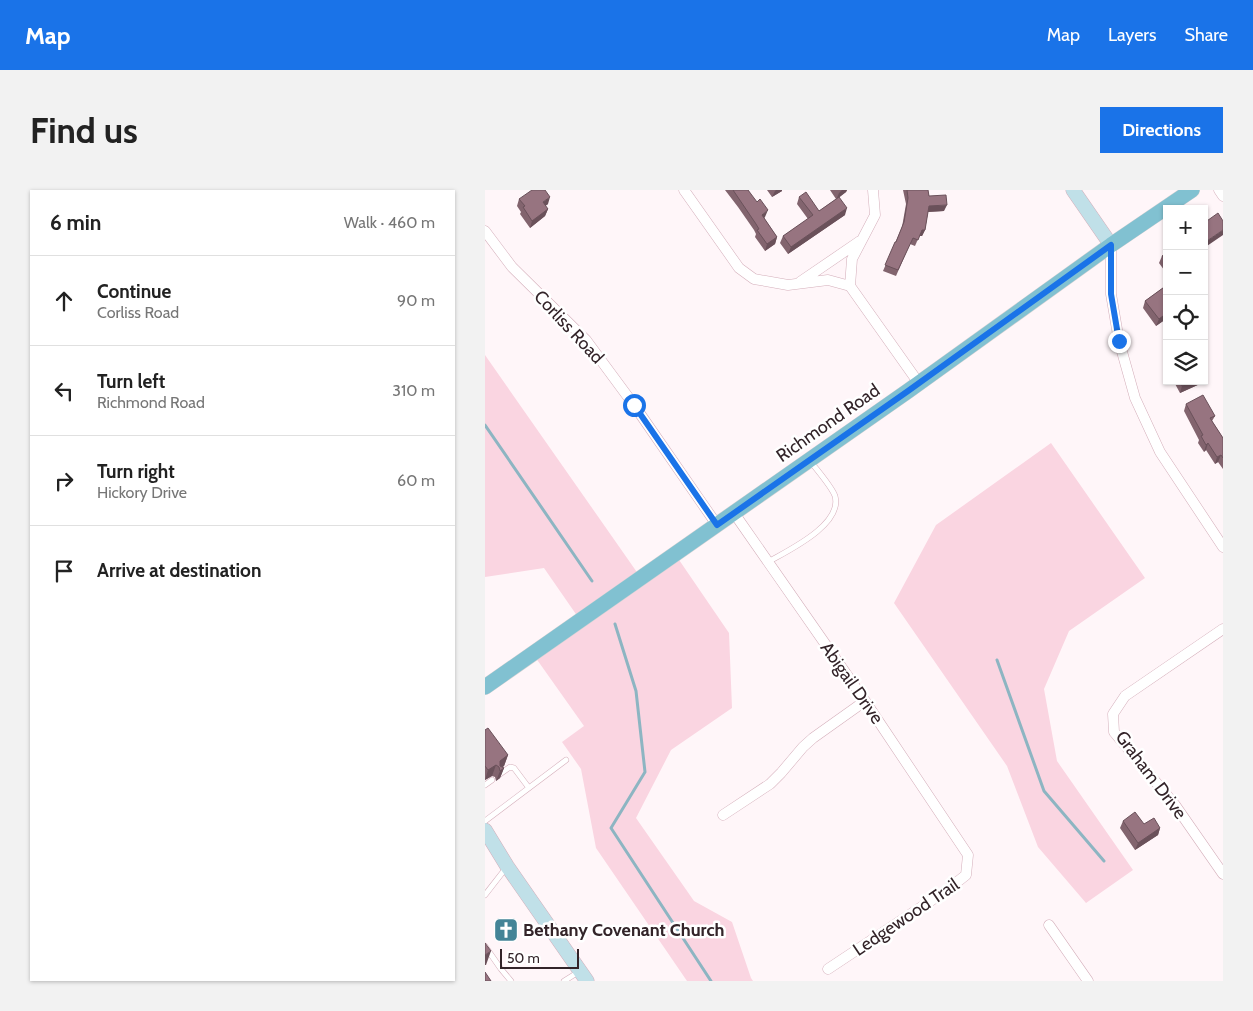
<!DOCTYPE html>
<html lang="en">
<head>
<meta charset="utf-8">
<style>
  body { margin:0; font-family:Cabin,sans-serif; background:#f2f2f2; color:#222 }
  .controls { position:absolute; right:15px; top:15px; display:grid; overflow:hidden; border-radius:0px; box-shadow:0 1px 4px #0004 }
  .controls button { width:45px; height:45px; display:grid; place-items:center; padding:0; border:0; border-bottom:1px solid #e0e0e0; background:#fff; color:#222; font:25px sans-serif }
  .scale { position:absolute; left:15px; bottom:12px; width:79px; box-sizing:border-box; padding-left:5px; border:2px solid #332429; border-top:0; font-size:14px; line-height:18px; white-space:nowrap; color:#332429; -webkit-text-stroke:4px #fff; paint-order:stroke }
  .stop { position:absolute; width:15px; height:15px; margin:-11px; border:4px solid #1a73e8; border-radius:50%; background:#fff }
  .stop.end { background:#1a73e8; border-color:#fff; box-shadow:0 1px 5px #0008 }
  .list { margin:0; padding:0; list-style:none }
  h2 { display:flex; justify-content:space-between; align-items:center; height:65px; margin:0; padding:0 20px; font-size:21px }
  h2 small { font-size:16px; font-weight:400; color:#767676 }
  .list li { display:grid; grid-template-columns:32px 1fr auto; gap:15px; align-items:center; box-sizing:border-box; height:90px; padding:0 20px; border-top:1px solid #e0e0e0 }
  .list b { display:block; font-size:19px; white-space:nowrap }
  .list p { margin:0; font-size:16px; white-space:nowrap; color:#767676 }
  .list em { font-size:16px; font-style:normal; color:#767676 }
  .icon { flex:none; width:28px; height:28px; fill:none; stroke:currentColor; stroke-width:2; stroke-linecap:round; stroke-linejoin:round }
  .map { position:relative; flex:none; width:738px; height:791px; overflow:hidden; border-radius:0px }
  header { display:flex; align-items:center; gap:30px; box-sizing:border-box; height:70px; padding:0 25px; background:#1a73e8; color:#fff }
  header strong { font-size:24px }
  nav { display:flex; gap:28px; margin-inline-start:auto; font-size:18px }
  .intro { display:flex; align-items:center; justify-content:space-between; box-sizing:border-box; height:120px; padding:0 30px }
  h1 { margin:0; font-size:35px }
  .button { padding:12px 22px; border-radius:0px; background:#1a73e8; color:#fff; font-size:18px; font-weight:700 }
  main { display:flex; gap:30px; padding:0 30px }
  aside { flex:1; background:#fff; border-radius:0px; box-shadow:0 1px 4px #0004 }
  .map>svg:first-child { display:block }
  .green { fill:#fad5e1 }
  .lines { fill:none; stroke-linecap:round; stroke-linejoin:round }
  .stream { stroke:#8db5c2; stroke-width:3 }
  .lane-casing { stroke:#d4aeba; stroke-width:6 }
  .street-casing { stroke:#d4aeba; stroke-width:11 }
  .secondary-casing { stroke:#d4aeba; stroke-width:15 }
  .primary-casing { stroke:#d6d3d4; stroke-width:16 }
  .lane { stroke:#fff; stroke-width:5 }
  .street { stroke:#fff; stroke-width:10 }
  .secondary { stroke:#c0e0e8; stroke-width:14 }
  .primary { stroke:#81c1d1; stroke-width:15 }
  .wall { fill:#82646e }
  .shaded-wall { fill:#6a515a }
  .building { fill:#977480; stroke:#6a515a }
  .route { stroke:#1a73e8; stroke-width:6 }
  .labels { text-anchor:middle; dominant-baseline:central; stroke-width:5; stroke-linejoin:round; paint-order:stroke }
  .street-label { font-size:18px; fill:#332429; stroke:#fff }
  .poi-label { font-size:18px; font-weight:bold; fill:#332429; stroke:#fff; text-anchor:start }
</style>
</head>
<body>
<header>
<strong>Map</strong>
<nav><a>Map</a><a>Layers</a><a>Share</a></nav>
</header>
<div class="intro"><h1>Find us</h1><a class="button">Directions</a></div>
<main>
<aside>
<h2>6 min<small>Walk · 460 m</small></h2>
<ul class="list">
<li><svg class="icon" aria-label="ahead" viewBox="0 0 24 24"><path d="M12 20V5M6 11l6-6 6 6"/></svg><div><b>Continue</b><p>Corliss Road</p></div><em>90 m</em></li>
<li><svg class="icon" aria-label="left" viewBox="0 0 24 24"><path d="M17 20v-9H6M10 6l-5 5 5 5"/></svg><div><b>Turn left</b><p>Richmond Road</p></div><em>310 m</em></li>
<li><svg class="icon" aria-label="right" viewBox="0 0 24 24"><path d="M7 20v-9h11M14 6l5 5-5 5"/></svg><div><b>Turn right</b><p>Hickory Drive</p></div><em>60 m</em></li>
<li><svg class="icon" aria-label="arrive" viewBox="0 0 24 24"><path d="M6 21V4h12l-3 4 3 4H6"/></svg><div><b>Arrive at destination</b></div></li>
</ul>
</aside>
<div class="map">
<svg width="738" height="791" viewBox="0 0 738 791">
  <rect width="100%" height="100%" fill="#fff6f9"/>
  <path class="green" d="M0 165 156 388 190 364 244 443 247 518 186 560 151 628 209 711 247 732 266 788 268 791H202L111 658 96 579 77 552 99 536 48 464 95 430 59 378 0 387Z
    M566 253 660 388 584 441 559 499 572 571 648 680 601 713 553 657 522 576 409 413 451 335Z"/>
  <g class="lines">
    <path class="stream" d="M0 235 107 391
      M130 434 151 501 160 582 126 638 226 791
      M512 470 559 601 619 671"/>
    <defs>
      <path id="lane" d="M283 372C302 361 358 335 350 306 347 297 332 280 326 272
        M15 584 25 577 29 578 44 598
        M0 595 7 590
        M0 631 81 570
        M0 705 21 678
        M0 756 16 779 26 791
        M79 791 95 781"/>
      <path id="street" d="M199 0 254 78 269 89 303 95 343 90 365 96
        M734 0 738 6
        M0 41 27 77 101 150 149 215 232 335
        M626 55V104L634 151 650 208 675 262 738 357
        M315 92 375 51
        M365 96 433 192
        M365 96 367 69 390 25 388 0
        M249 323 380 511 483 665 481 685 462 700 343 779
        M738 439 640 506 628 524 629 542 690 615 738 684
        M238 625 285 594 296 583 318 557 328 548 380 511
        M564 735 603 791"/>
      <path id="secondary" d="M588 0 626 55
        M0 640 22 676 102 791"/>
      <path id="primary" d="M0 497 423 201 626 55 707 0"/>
    </defs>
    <use href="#lane" class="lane-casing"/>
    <use href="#street" class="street-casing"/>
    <use href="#secondary" class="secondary-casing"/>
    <use href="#primary" class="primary-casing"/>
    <use href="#lane" class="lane"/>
    <use href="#street" class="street"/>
    <use href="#secondary" class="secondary"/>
    <use href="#primary" class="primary"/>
  </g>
  <path class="wall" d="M240 0H263L280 27 279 28 292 47 290 54 280 61 270 47 271 44 269 40 253 17Z
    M282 0H297V1L287 7Z
    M345 0H362L361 2 354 7 360 25 303 64 295 53 298 46 323 29 312 14 314 7 334 21 351 9Z
    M418 0H443L444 6 459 21 443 22 440 40 437 46H434L430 56 425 54 411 86 398 81 417 37 421 14Z
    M34 9 63 14 60 16 63 19 60 26 45 38 35 24 36 22 32 16Z
    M682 63V84L674 73 677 66Z
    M682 95V130L681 129 671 136 658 118 660 111Z
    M690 191H717V193L695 203 689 192Z
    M701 214 730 226 727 231 738 248V279L733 272 730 274 721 260 719 262 713 253 714 250 699 221Z
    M0 540 23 565 19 576 17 577 19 578 15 588 11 591 10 587 7 586 0 590Z
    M638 631 659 634 675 638 673 645 650 660 635 638Z"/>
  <path class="shaded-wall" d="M291 0H297V1L287 7 290 1Z
    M357 0H362L361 2 351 10 354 3Z
    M65 7 63 14 55 20 58 12Z
    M462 15 459 21 441 22 444 16Z
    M362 18 360 25 303 64 306 57Z
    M63 19 60 26 45 38 47 31Z
    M283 20 280 27 274 31 277 25Z
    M437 40H440L437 46H434L430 56Z
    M738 40V45L719 58V53Z
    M292 47 290 54 280 61 282 54Z
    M682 123 681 129 671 136 674 129Z
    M708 191H717V193L695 203 697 196Z
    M723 253 721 260 719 262 721 255Z
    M736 265 733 272 730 274 732 267Z
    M23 565 19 576 15 579V571Z
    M11 575 7 586 0 590 3 580Z
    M19 578 15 588 11 591 15 581Z
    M675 638 673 645 650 660 653 653Z
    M6 761 1 775H0V765Z"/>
  <path class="building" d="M47 0H60L65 7 58 12 63 19 47 31 38 17 40 16 34 9Z
    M248 0H263L272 12 275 9 283 20 277 25 292 47 282 54 272 40 274 39 271 34Z
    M422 0H443L444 6 461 5 462 15 444 16 440 40H437L433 50 428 48 413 80 400 75 410 52H411L419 32 423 8Z
    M321 2 334 21 354 7 362 18 306 57 298 46 328 25 314 7Z
    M733 23 738 31V40L719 53V33Z
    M682 63V73L677 66Z
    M682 95V123L674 129 660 111Z
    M695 191H708L697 196Z
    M718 205 730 226 725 228 738 248V268L736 265 732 267 723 253 721 255 716 246 718 245 701 214Z
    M3 538 23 565 15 571V576L19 578 15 581 14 577 11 575 3 580 0 576V540Z
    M650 622 659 634 669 628 675 638 653 653 638 631Z
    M0 753 6 761 0 765Z
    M0 782 6 791H0Z"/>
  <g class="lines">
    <path class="route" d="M149 215 232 335 423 201 626 55V104L634 151"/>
  </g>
  <defs>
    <symbol id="church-square" viewBox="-11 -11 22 22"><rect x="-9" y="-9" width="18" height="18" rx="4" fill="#448497" stroke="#fff"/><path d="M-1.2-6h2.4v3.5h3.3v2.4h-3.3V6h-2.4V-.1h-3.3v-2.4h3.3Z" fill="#fff"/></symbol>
  </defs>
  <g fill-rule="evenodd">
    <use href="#church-square" x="7" y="726" width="28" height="28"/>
  </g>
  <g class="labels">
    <g class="street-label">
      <text transform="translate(84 137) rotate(47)">Corliss Road</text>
      <text transform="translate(343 233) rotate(-35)">Richmond Road</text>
      <text transform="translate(367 493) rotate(55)">Abigail Drive</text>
      <text transform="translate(666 585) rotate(53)">Graham Drive</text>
      <text transform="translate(421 727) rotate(-34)">Ledgewood Trail</text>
    </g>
    <g class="poi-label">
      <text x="38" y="740">Bethany Covenant Church</text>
    </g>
  </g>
</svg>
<div class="controls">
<button>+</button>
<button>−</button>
<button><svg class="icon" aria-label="locate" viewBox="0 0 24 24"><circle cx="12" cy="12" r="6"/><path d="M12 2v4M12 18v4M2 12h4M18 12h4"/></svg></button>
<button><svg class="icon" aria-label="layers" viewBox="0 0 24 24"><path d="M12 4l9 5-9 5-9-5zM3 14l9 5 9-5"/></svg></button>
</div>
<div class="scale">50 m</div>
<div class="stop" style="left:149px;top:215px"></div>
<div class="stop end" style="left:634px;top:151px"></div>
</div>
</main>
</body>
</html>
